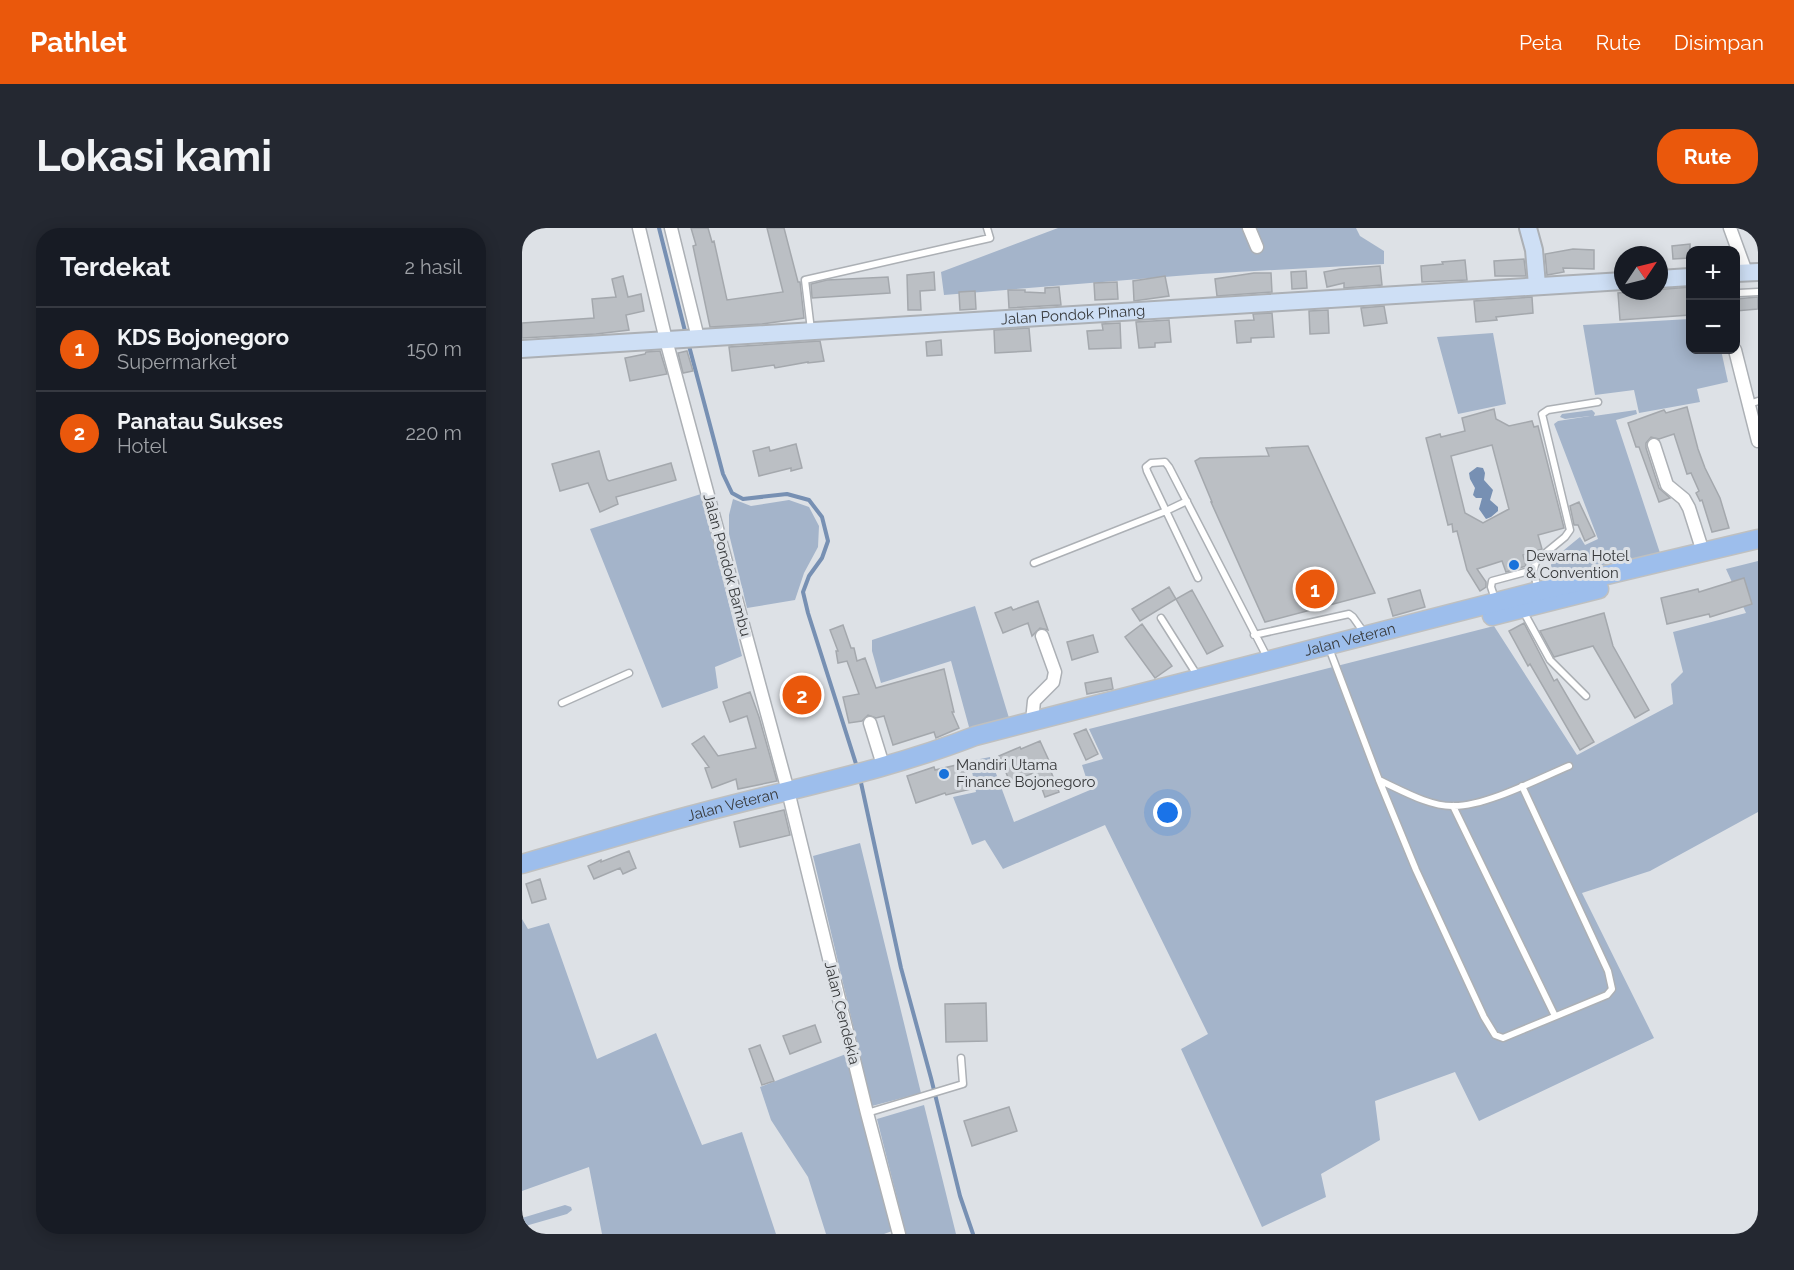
<!DOCTYPE html>
<html lang="id">
<head>
<meta charset="utf-8">
<style>
  body { margin:0; font-family:Raleway,sans-serif; background:#242831; color:#f1f3f6 }
  .controls { position:absolute; right:18px; top:18px; display:grid; overflow:hidden; border-radius:12px; box-shadow:0 3px 15px #0003 }
  .controls button { width:54px; height:54px; display:grid; place-items:center; padding:0; border:0; border-bottom:2px solid #363941; background:#171b24; color:#f1f3f6; font:30px sans-serif }
  .compass { position:absolute; left:1092px; top:18px; width:54px; height:54px; border-radius:50%; background:#171b24; box-shadow:0 3px 15px #0003; rotate:55deg }
  .you { position:absolute; left:646px; top:585px; width:21px; height:21px; margin:-15px; border:4px solid #fff; border-radius:50%; background:#1a73e8; box-shadow:0 0 0 9px #1a73e833 }
  .badge { display:grid; place-items:center; width:39px; height:39px; border-radius:50%; background:#ea580c; color:#fff; font-size:20px; font-weight:700 }
  .pin { position:absolute; translate:-50% -50%; border:3px solid #fff; box-shadow:0 2px 6px #0006 }
  .list { margin:0; padding:0; list-style:none }
  h2 { display:flex; justify-content:space-between; align-items:center; height:78px; margin:0; padding:0 24px; font-size:26px }
  h2 small { font-size:20px; font-weight:400; color:#9ea1a6 }
  .list li { display:grid; grid-template-columns:39px 1fr auto; gap:18px; align-items:center; box-sizing:border-box; height:84px; padding:0 24px; border-top:2px solid #363941 }
  .list b { display:block; font-size:22px; white-space:nowrap }
  .list p { margin:0; font-size:20px; white-space:nowrap; color:#9ea1a6 }
  .list em { font-size:20px; font-style:normal; color:#9ea1a6 }
  .map { position:relative; flex:none; width:1236px; height:1006px; overflow:hidden; border-radius:24px }
  header { display:flex; align-items:center; gap:36px; box-sizing:border-box; height:84px; padding:0 30px; background:#ea580c; color:#fff }
  header strong { font-size:28px }
  nav { display:flex; gap:33px; margin-inline-start:auto; font-size:21px }
  .intro { display:flex; align-items:center; justify-content:space-between; box-sizing:border-box; height:144px; padding:0 36px }
  h1 { margin:0; font-size:42px }
  .button { padding:15px 27px; border-radius:24px; background:#ea580c; color:#fff; font-size:21px; font-weight:700 }
  main { display:flex; gap:36px; padding:0 36px }
  aside { flex:1; background:#171b24; border-radius:24px; box-shadow:0 3px 15px #0003 }
  .map>svg:first-child { display:block }
  .green { fill:#a4b4ca }
  .water { fill:#7790b3 }
  .lines { fill:none; stroke-linecap:round; stroke-linejoin:round }
  .stream { stroke:#7790b3; stroke-width:4 }
  .building { fill:#bbbfc4; stroke:#a4a8ad; stroke-width:1.5; fill-rule:evenodd }
  .lane-casing { stroke:#acb0b5; stroke-width:9 }
  .street-casing { stroke:#acb0b5; stroke-width:15 }
  .secondary-casing { stroke:#acb0b5; stroke-width:20 }
  .primary-casing { stroke:#bfc0c0; stroke-width:21 }
  .lane { stroke:#fff; stroke-width:6 }
  .street { stroke:#fff; stroke-width:12 }
  .secondary { stroke:#cedff5; stroke-width:16 }
  .primary { stroke:#9dbeec; stroke-width:18 }
  .poi-dot { fill:#1972db; stroke:#dde1e6; stroke-width:2 }
  .labels { text-anchor:middle; dominant-baseline:central; stroke-width:6; stroke-linejoin:round; paint-order:stroke }
  .street-label { font-size:15px; fill:#37393b; stroke:#dde1e6 }
  .poi-label { font-size:15px; fill:#37393b; stroke:#dde1e6; text-anchor:start }
</style>
</head>
<body>
<header>
<strong>Pathlet</strong>
<nav><a>Peta</a><a>Rute</a><a>Disimpan</a></nav>
</header>
<div class="intro"><h1>Lokasi kami</h1><a class="button">Rute</a></div>
<main>
<aside>
<h2>Terdekat<small>2 hasil</small></h2>
<ul class="list">
<li><span class="badge">1</span><div><b>KDS Bojonegoro</b><p>Supermarket</p></div><em>150 m</em></li>
<li><span class="badge">2</span><div><b>Panatau Sukses</b><p>Hotel</p></div><em>220 m</em></li>
</ul>
</aside>
<div class="map">
<svg width="1236" height="1006" viewBox="0 0 1236 1006">
  <rect width="100%" height="100%" fill="#dde1e6"/>
  <path class="green" d="M536 0H834L838 8 862 23V36L679 46 422 67 419 44Z
    M1168 91V122H1199L1206 154 1175 161 1178 174 1117 185 1112 162 1073 167 1061 97Z
    M971 105 984 176 936 186 915 109Z
    M1070 182 1073 185 1072 188 1114 182 1115 186 1094 192 1139 328 1032 355 1029 337 1031 331 1058 309 1063 317 1076 311 1032 196 1036 193 1068 188 1043 191 1038 189 1040 186Z
    M179 266 220 428 193 439 196 460 140 480 68 301Z
    M211 271 229 278 267 272 287 279 297 298 296 319 282 345 273 372 225 380 207 306V287Z
    M1236 333V584L1128 643 1060 665 1132 810 957 893 933 844 853 873 858 912 799 946 804 969 740 999 659 821 686 806 583 597 481 641 463 612 450 617 431 569 454 564 448 533 468 529 492 594 568 562 560 537 581 531 567 501 972 398 1055 527 1151 476 1149 456 1161 444 1151 404 1224 385 1204 341Z
    M453 378 487 490 454 499H447L429 433 359 455 350 423V412Z
    M338 615 399 865 350 878 291 628Z
    M0 691 6 701 27 695 75 831 134 805 180 917 220 904 254 1006H80L67 939 0 963Z
    M324 826 370 1003 362 1006H304L286 949 249 892 238 859Z
    M402 877 434 1006H384L355 891Z
    M43 977 49 979 50 982 45 986 0 999V990Z"/>
  <path class="water" d="M955 239 961 240 963 245 962 252 971 262 968 272 976 279V283L969 289 964 291 957 281 960 270H954L951 267 953 260 948 251 947 245Z"/>
  <g class="lines">
    <path class="stream" d="M137 0 164 107
      M166 114 201 246 210 265 221 271 265 266 287 272 300 289 306 313 300 330 287 348 281 364 286 385 335 539
      M338 550 379 740 409 850 438 968 451 1006"/>
  </g>
  <path class="building" d="M169 0H186L190 14 192 13 205 72 261 64 245 0H262L276 54H278L282 90 240 96 188 99 171 18 174 17Z
    M1168 16V30L1151 31 1150 18Z
    M1051 21 1072 22V41L1041 40 1042 44 1025 47 1023 26Z
    M1002 31 1004 48H973L972 33Z
    M943 32 945 52 900 54 899 38 921 36 920 34Z
    M858 38 860 57 822 60V55L805 59 802 44 818 41Z
    M784 43 785 60 770 61 769 44Z
    M412 44 413 62 398 63 399 82H386L385 47Z
    M732 45H749L750 64 695 68 693 51Z
    M101 48 106 69 119 66 122 83 104 87 107 102 74 106 0 110V95L72 90 70 71 94 69 90 51Z
    M643 48 647 68 612 73 611 53Z
    M366 49 368 65 290 70 289 56 305 52Z
    M595 54 596 71 573 72 572 55Z
    M537 59 539 77 487 80 486 62H503V64L523 65V60Z
    M1168 59V87L1098 92 1096 65Z
    M453 63 454 81 438 82 437 64Z
    M1010 69 1011 85 974 89 975 92 954 94 952 73Z
    M1236 69V81L1214 83V71Z
    M862 78 865 95 842 98 839 80Z
    M806 82 807 105 788 106 787 83Z
    M750 85 752 109 729 110V114L715 115 713 93 732 92 731 86Z
    M647 92 649 114 633 115V119L617 120 614 94Z
    M598 95 599 120 567 121 565 103 581 102 580 96Z
    M507 100 509 123 473 125 472 102Z
    M419 112 420 127 405 128 404 114Z
    M298 113 302 133 286 135V134L253 140 252 137 210 143 207 119Z
    M138 123 145 146 108 153 103 130 123 126 124 124Z
    M165 123 171 143 161 145 156 125Z
    M1165 179 1176 221 1183 240 1198 270 1207 300 1190 304 1180 272 1178 273 1174 265 1177 263 1169 245 1165 246 1152 206 1137 211 1129 209 1124 215V220L1137 260 1148 270 1137 274 1117 219H1114L1106 195 1142 182 1144 185Z
    M972 181 974 191 987 198 1010 193 1012 199 1016 198 1042 300 1016 307 1020 321 1001 327 1004 338 984 344 980 333 955 341 964 354V359L958 363 945 342 935 303 931 304 930 296 926 297 904 210 918 206 919 209 943 203 940 190ZM970 217 987 281 961 295 943 285 929 228Z
    M274 216 280 240 269 243V240L237 248 231 223 247 219 248 223Z
    M786 218 853 365 743 394 689 274H690L673 233 678 230 747 228 744 220Z
    M77 223 85 251 87 253 149 235 154 252 94 269 96 276 78 284 66 255 38 263 30 236Z
    M1057 274 1073 308 1063 313 1056 297H1052L1048 278Z
    M1222 350 1230 376 1188 389 1187 386 1145 396 1139 370 1176 361 1177 364Z
    M647 359 654 371 618 393 610 381Z
    M670 362 701 418 685 426 654 371Z
    M898 362 903 379 871 388 866 371Z
    M516 373 526 402 518 400 510 408 506 395 481 405 473 385 489 379 491 382Z
    M1082 385 1091 418 1127 482 1113 490 1071 418 1032 429 1018 403Z
    M1002 395 1032 453 1035 451 1072 514 1058 522 1008 436 1006 438 987 403Z
    M620 396 650 438 633 450 603 409Z
    M321 397 329 420H332L335 433 343 430 354 460 422 441 432 484H430L437 500 414 510 412 504 371 517 362 488 354 490 346 487 340 493 327 495 321 469 337 466 325 433 316 435 314 423H316L308 402Z
    M571 407 576 424 550 432 545 414Z
    M589 450 591 461 565 466 563 455Z
    M228 464 237 489 255 553 216 561 214 551 190 560 183 540 187 539 170 516 182 508 196 528 234 520 225 488 208 494 201 474Z
    M564 501 576 526 564 532 552 506Z
    M518 513 528 535 526 536 537 564 523 569 514 544 488 554 477 528 498 519 499 521Z
    M443 535 449 561 424 567 423 565 394 575 385 548 412 539 413 542Z
    M262 582 268 607 218 619 212 594Z
    M107 623 114 640 101 646 98 640 72 651 66 638 79 632V634Z
    M18 651 24 671 10 675 4 656Z
    M464 775 465 813 424 814 423 776Z
    M293 797 299 814 268 826 261 808Z
    M238 817 252 853 240 857 227 821Z
    M487 879 495 903 450 918 442 893Z"/>
  <g class="lines">
    <defs>
      <path id="lane" d="M1217 65 1236 64
        M289 102 283 52 468 10 465 0
        M1227 176 1236 173
        M512 335 644 283 665 273
        M676 350 625 243 624 239 629 235 643 234 647 239 745 429
        M1017 362C1013 351 1009 343 1015 332L1043 309 1048 302 1020 186 1026 182 1076 174
        M973 371 969 359 970 353 1011 342
        M1000 381 1028 432 1064 468
        M639 390 675 447
        M732 407 827 386 831 389 843 406
        M807 420 857 552 894 642 962 789 973 807 981 810 1085 767 1090 761 1086 743 1000 558
        M40 475 107 445
        M857 552C879 562 908 579 932 578 964 578 1016 551 1047 538
        M931 578 1033 788
        M345 885 441 856 439 830"/>
      <path id="street" d="M117 0 144 112 266 563 345 885 377 1006
        M149 0 176 110
        M727 0 735 19
        M1208 0 1224 44
        M1213 122 1236 213
        M1132 217 1145 257 1162 271 1167 280 1181 324
        M510 493 512 473 531 454 533 444 520 408
        M348 495 361 537"/>
      <g id="secondary">
        <path d="M1006 0 1012 22 1015 57"/>
        <path d="M1214 45 1236 44"/>
        <path d="M1137 51 1168 49"/>
        <path id="s1" d="M0 121 1101 53"/>
      </g>
      <g id="primary">
        <path d="M970 388 1077 361"/>
        <path id="s2" d="M0 636C56 620 111 603 167 588 262 562 361 544 453 508L1017 363 1236 311"/>
      </g>
    </defs>
    <use href="#lane" class="lane-casing"/>
    <use href="#street" class="street-casing"/>
    <use href="#secondary" class="secondary-casing"/>
    <use href="#primary" class="primary-casing"/>
    <use href="#lane" class="lane"/>
    <use href="#street" class="street"/>
    <use href="#secondary" class="secondary"/>
    <use href="#primary" class="primary"/>
  </g>
  <g class="poi-dot">
    <circle cx="992" cy="337" r="6"/>
    <circle cx="422" cy="546" r="6"/>
  </g>
  <g class="labels">
    <g class="street-label">
      <text stroke="none"><textPath href="#s1" startOffset="552">Jalan Pondok Pinang</textPath></text>
      <text transform="translate(205 337) rotate(75)">Jalan Pondok Bambu</text>
      <text stroke="none"><textPath href="#s2" startOffset="858">Jalan Veteran</textPath></text>
      <text stroke="none"><textPath href="#s2" startOffset="219">Jalan Veteran</textPath></text>
      <text transform="translate(320 785) rotate(76)">Jalan Cendekia</text>
    </g>
    <g class="poi-label">
      <text x="1004" y="328">Dewarna Hotel<tspan x="1004" dy="17">&amp; Convention</tspan></text>
      <text x="434" y="537">Mandiri Utama<tspan x="434" dy="17">Finance Bojonegoro</tspan></text>
    </g>
  </g>
</svg>
<div class="controls">
<button>+</button>
<button>−</button>
</div>
<svg class="compass" viewBox="-18 -18 36 36"><path d="M0-13l5 13h-10z" fill="#e53935"/><path d="M0 13l5-13h-10z" fill="#9ea1a6"/></svg>
<div class="you"></div>
<div class="pin badge" style="left:793px;top:361px">1</div>
<div class="pin badge" style="left:280px;top:467px">2</div>
</div>
</main>
</body>
</html>
